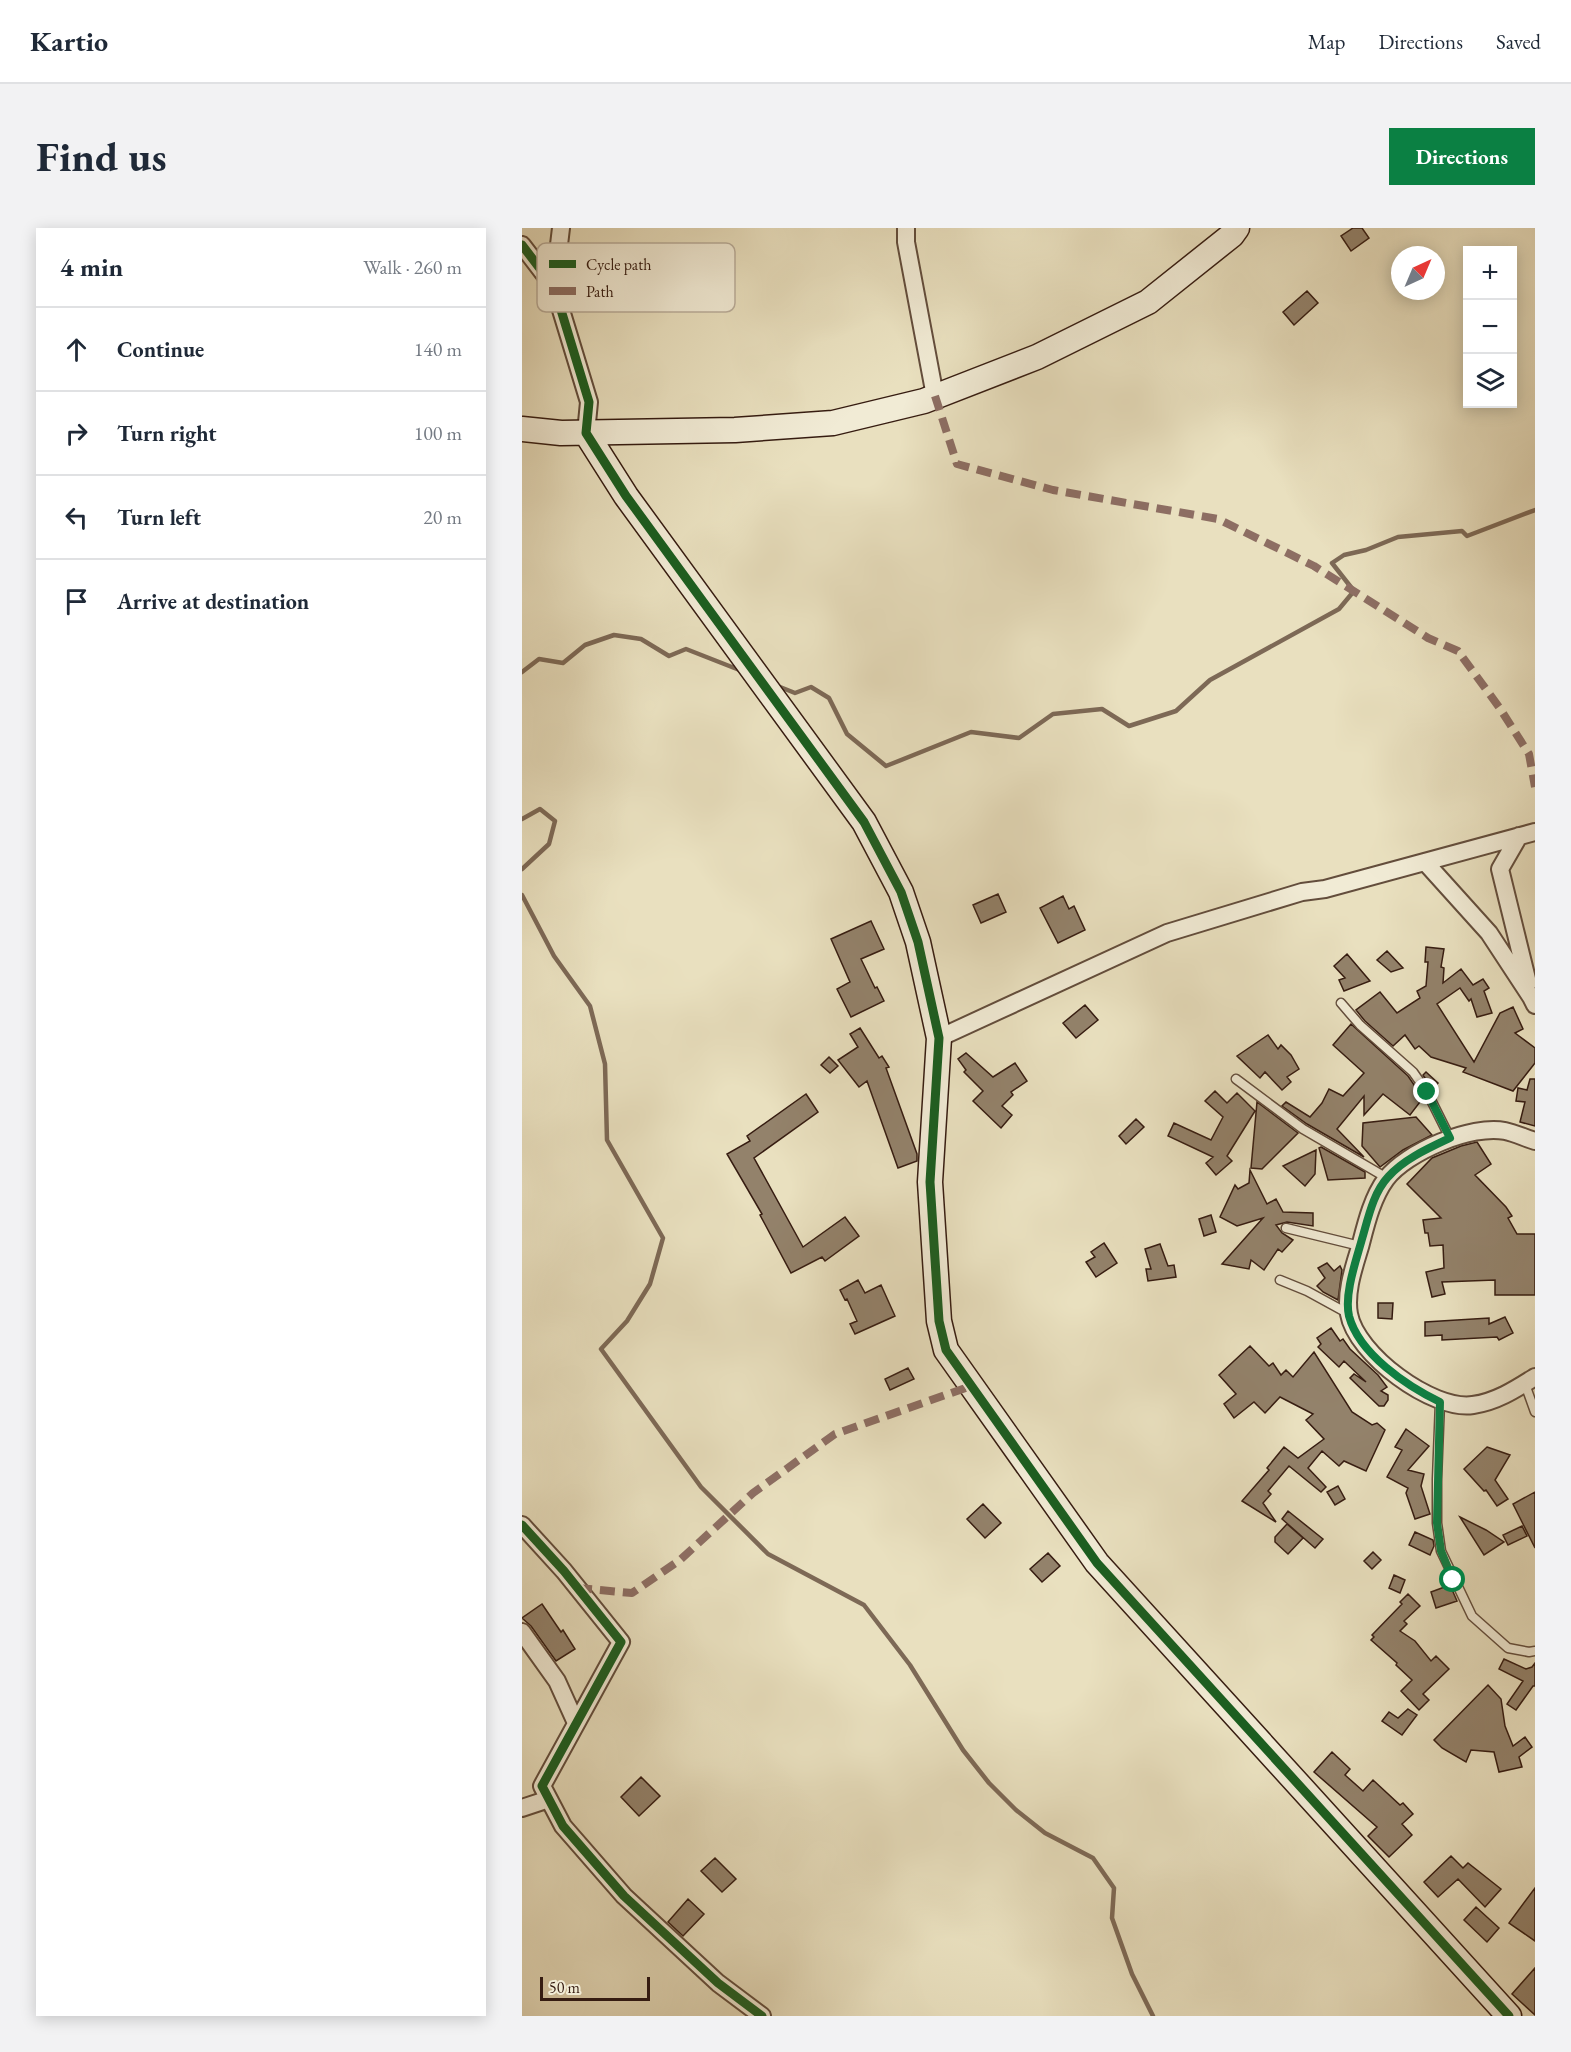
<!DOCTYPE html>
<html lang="en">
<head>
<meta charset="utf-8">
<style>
  body { margin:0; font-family:"EB Garamond",serif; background:#f2f2f3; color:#1f2937 }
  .controls { position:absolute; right:18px; top:18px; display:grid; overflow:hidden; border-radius:0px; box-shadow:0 3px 15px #0003 }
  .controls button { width:54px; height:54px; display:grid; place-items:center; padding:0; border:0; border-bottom:2px solid #e0e1e3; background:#fff; color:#1f2937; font:30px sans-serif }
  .compass { position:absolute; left:869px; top:18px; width:54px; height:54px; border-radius:50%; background:#fff; box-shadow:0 3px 15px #0003; rotate:44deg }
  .scale { position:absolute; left:18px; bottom:15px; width:110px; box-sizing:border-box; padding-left:6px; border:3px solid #361c11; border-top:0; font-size:16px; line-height:21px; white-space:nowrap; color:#361c11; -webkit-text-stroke:4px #f1ebd5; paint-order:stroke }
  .stop { position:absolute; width:18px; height:18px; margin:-14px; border:4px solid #0b8043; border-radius:50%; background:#fff }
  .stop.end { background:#0b8043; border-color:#fff; box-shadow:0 2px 6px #0008 }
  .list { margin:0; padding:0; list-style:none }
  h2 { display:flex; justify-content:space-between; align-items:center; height:78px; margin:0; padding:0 24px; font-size:26px }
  h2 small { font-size:20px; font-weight:400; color:#747a83 }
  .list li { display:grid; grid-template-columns:39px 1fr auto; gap:18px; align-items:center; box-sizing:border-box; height:84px; padding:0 24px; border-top:2px solid #e0e1e3 }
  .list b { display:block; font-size:22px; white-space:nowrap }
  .list em { font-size:20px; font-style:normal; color:#747a83 }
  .icon { flex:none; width:33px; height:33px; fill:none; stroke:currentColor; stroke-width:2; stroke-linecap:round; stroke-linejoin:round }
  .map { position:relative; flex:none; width:1013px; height:1788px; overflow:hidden; border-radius:0px }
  header { display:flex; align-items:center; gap:36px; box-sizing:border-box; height:84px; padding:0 30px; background:#fff; border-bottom:2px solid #e0e1e3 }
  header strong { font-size:28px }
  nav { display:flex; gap:33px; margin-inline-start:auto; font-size:21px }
  .intro { display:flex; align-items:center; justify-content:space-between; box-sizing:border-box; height:144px; padding:0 36px }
  h1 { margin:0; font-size:42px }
  .button { padding:15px 27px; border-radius:0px; background:#0b8043; color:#fff; font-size:21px; font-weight:700 }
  main { display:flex; gap:36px; padding:0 36px }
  aside { flex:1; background:#fff; border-radius:0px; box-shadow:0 3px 15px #0003 }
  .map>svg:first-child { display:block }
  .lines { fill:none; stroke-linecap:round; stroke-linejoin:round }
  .stream { stroke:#7d6956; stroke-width:4.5 }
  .building { fill:#93826b; stroke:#361c11; stroke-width:1.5 }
  .lane-casing { stroke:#634d3c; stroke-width:11 }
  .street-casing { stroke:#634d3c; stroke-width:20 }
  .secondary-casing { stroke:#361c11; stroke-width:27 }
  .lane { stroke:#f1ebd5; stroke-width:8 }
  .street { stroke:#f1ebd5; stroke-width:16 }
  .secondary { stroke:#f1ebd5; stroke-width:24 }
  .quiet { stroke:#8d6e63; stroke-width:8; stroke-dasharray:15 8; stroke-linecap:butt }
  .cycleway-casing { stroke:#f1ebd5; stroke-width:13 }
  .cycleway { stroke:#1b5e20; stroke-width:9 }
  .route { stroke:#0b8043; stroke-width:8 }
  .key { fill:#f1ebd5; stroke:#b9ad9a; stroke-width:1.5 }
  .key-label { font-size:16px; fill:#361c11 }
</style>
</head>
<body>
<header>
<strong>Kartio</strong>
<nav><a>Map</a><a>Directions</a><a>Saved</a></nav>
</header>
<div class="intro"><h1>Find us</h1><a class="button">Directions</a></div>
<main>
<aside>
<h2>4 min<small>Walk · 260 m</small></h2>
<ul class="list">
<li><svg class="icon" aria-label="ahead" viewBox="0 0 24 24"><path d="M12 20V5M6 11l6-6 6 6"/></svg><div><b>Continue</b></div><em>140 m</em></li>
<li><svg class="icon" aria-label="right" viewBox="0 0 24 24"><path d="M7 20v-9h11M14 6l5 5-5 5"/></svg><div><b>Turn right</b></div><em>100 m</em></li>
<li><svg class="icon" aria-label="left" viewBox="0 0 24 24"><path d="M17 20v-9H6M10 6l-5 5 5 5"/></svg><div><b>Turn left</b></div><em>20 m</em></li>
<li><svg class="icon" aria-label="arrive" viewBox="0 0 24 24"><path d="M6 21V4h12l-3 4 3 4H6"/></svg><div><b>Arrive at destination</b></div></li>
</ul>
</aside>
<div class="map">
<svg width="1013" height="1788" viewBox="0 0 1013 1788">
  <rect width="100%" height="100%" fill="#e9e0bf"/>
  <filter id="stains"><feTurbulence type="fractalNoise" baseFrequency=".00333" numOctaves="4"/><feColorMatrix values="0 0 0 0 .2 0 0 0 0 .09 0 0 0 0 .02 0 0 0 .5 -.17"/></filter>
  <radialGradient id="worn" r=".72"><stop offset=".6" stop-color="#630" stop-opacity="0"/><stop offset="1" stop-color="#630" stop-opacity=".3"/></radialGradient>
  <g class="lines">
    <path class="stream" d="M0 444 17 431 41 435 63 417 92 407 119 411 147 428 164 421 220 443
      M253 457 273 465 289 459 307 470 325 506 364 538 449 504 497 510 531 486 580 481 607 498 654 483 688 452 817 381 832 363 810 335 822 327 844 322 876 309 940 303 945 308 1013 282
      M0 591 18 581 33 593 27 616 0 641
      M0 667 32 728 68 778 83 836 85 912 141 1010 128 1056 105 1093 79 1121 179 1259 246 1326 342 1377 388 1437 441 1522 467 1555 494 1582 523 1605 571 1630 592 1660 590 1690 610 1746 631 1788"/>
  </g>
  <path class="building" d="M831 0H840L847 10 829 23 819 8Z
    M785 63 796 75 772 97 761 84Z
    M476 666 484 684 459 695 451 677Z
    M541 668 547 681 552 678 563 702 536 715 518 680Z
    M349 693 362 721 339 731 353 760 355 759 362 773 329 789 315 761 328 754 309 711Z
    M904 719 922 721 919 739 922 740 921 755 939 741 951 757 961 751 967 760 962 763 970 785 955 789 949 771 947 773 938 760 915 776 952 834 978 785 991 779 1001 801 993 805 1013 820V835L991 863 941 844 944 840 909 829 897 818 893 821 883 807 871 818 843 793 834 782 858 764 875 785 898 770 895 763 904 758 906 734H903Z
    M865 723 881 740 869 744 855 732Z
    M825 726 848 753 822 763 817 752 823 750 812 738Z
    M563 777 576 792 554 810 541 795Z
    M829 796 886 848 901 870 888 887 861 866 842 887V868L815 901 842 929 785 896 760 878 764 874 788 889 800 875 807 861 821 868 842 845 811 817Z
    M338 800 357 830 360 828 367 839 364 840 395 926V933L376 940 345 853 337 859 316 832 336 819 328 806Z
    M746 807 756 821 759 817 769 827 777 841 765 849 769 854 760 862 743 844 738 850 715 828Z
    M444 825 471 849 493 835 505 853 489 864 491 867 480 878 490 887 479 900 451 873 461 863 442 844 444 842 436 831Z
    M307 829 316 838 308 845 299 837Z
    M904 844 916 855 910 861 901 847Z
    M1008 851H1013V898L998 894 1003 874 994 873 996 860 1005 862Z
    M693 863 705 875 715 865 733 883 705 928 710 933 694 947 684 935 691 929 646 908 652 895 689 912 701 889 683 873Z
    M284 866 296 884 232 930 281 1019 323 989 337 1008 303 1033 300 1029 269 1045 238 987 240 986 205 926 228 913 225 908Z
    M735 874 776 905 740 941 729 940Z
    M894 889 910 907 881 922 858 939 840 918 841 895Z
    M614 891 622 899 604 916 597 908Z
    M955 914 969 936 953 947 984 979 990 988 986 990 995 1006H1013V1067H973V1052L920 1054 923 1066 910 1069 904 1044 922 1040 921 1017 908 1018 906 1005H903L901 992 919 990 885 956 910 930 939 918Z
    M799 919 843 944V950L806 952 797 920Z
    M794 922 793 946 783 958 761 938Z
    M728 942 745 976 754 971 761 984 791 985V998L765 994 754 997 760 1005 771 1012 760 1024 756 1021 742 1042 729 1032 727 1041 700 1036 741 990 715 998 698 989 713 957 716 961 727 955Z
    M689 987 694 1004 682 1008 677 991Z
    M582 1015 595 1035 574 1049 564 1034 573 1029 569 1024Z
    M638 1016 646 1038 652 1037 654 1049 626 1053 624 1041H629L623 1021Z
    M805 1035 812 1043 818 1038 820 1042 816 1072 801 1064 795 1058 803 1050 796 1040Z
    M336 1052 343 1065 359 1057 373 1088 333 1106 328 1096 335 1093 325 1071 323 1072 318 1062Z
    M856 1075H871L870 1091 856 1090Z
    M983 1089 991 1105 977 1112 975 1109 920 1112V1107L903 1108V1094L967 1090V1096Z
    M809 1100 818 1113 821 1111 828 1121 856 1147 865 1159 859 1163 866 1167V1172L862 1178H857L828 1150 832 1146 844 1154 822 1133 817 1139 796 1119 799 1116 795 1110Z
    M728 1118 747 1138 751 1135 759 1147 764 1142 771 1149 792 1124 830 1184 850 1197 855 1195 863 1202 844 1243 822 1233 817 1238 800 1223 786 1240 804 1259 799 1264 767 1238 746 1263 749 1266 741 1275 754 1294 720 1273 747 1242 745 1240 762 1219 776 1230 802 1211 784 1192 791 1186 758 1169 743 1185 732 1174 712 1190 702 1176 714 1166 697 1147Z
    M386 1140 392 1151 368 1162 363 1151Z
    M884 1201 907 1218 886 1242 902 1246 899 1258 908 1286 893 1291 884 1265 886 1260 865 1249 880 1222 873 1219Z
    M965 1219 988 1227 973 1252 986 1271 975 1278 964 1262 962 1263 942 1241Z
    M816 1258 823 1271 813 1277 805 1264Z
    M1013 1264V1320L991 1276Z
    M461 1276 479 1295 463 1310 445 1291Z
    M766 1283 801 1311 793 1320 760 1291Z
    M938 1289 964 1302 982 1314 962 1327Z
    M765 1296 781 1310 766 1326 753 1314V1309Z
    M1000 1298 1005 1308 986 1317 981 1307Z
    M893 1304 911 1312 912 1318 908 1327 887 1317Z
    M851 1324 859 1332 850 1341 842 1333Z
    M526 1325 538 1338 520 1354 508 1341Z
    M872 1347 883 1352 878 1365 867 1360Z
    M928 1357 935 1373 914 1380 909 1364Z
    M886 1366 898 1378 882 1393 885 1396 878 1403 893 1413 909 1433 914 1428 927 1441 901 1466 907 1472 897 1482 879 1463 890 1452 874 1437 875 1435 849 1412 852 1409 850 1407 880 1376 878 1374Z
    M20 1376 39 1404 41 1402 53 1421 34 1433 9 1398 0 1390Z
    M982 1431 1004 1441 1010 1439 1013 1435V1458H1011L994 1482 985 1476 1001 1453 977 1441Z
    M966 1457 979 1471 983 1498 991 1518 1003 1509 1010 1519 997 1529 1000 1539 977 1544 972 1524 949 1522 944 1534 920 1520 912 1512Z
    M886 1481 895 1487 880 1507 860 1493 867 1484 876 1490Z
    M810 1524 828 1541 823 1547 841 1563 851 1552 878 1577 881 1575 891 1586 880 1596 890 1607 867 1629 846 1608 855 1599 792 1544Z
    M119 1549 138 1568 117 1588 99 1569Z
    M929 1628 941 1640 946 1635 979 1661 963 1679 936 1651 916 1669 902 1654Z
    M193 1630 214 1651 200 1664 179 1643Z
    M1013 1660V1713L987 1695Z
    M166 1671 182 1686 161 1708 146 1694Z
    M954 1679 977 1700 965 1714 942 1692Z
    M1013 1740V1787L990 1766Z"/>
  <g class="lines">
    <defs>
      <path id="lane" d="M819 775 838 797 891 844 905 864 928 910
        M714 851 781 901 865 950
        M764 1000 838 1018
        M758 1052 785 1063 827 1086
        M1003 1156 1013 1184
        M918 1174 915 1251V1295L919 1323 950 1388 986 1420 1007 1424 1013 1423"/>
      <path id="street" d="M384 0V14L413 168
        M0 17 32 59 67 174 64 205
        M32 59 39 0
        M997 608 978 641 1006 755
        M903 634 967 705 1009 769 1013 777
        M417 810 645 705 780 664 803 661 1013 604
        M1013 913C1003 910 993 905 983 903 950 896 884 924 864 951 850 970 844 996 838 1019 832 1039 823 1064 827 1086 834 1126 910 1183 951 1177 974 1174 994 1161 1013 1149
        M0 1297 42 1343 99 1414 20 1558 41 1598 102 1668 196 1755 240 1788
        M0 1404 35 1453 54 1495
        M0 1580 27 1571"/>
      <path id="secondary" d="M0 201 39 205 213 202 311 195 402 173 515 129 626 74 710 7 715 0
        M64 205 104 268 342 594 379 664 396 714 417 810 408 954 417 1093 424 1122 575 1335 987 1788"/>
    </defs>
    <use href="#lane" class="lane-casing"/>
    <use href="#street" class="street-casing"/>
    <use href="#secondary" class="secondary-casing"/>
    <use href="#lane" class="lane"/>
    <use href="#street" class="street"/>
    <use href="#secondary" class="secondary"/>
    <path class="quiet" d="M413 168 435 236 531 262 696 291 792 338 906 410 936 423 977 479 1007 526 1013 559
      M55 1360 110 1365 158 1332 231 1265 313 1206 449 1158"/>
    <defs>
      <path id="cycleway" d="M0 17 32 59 67 174 64 205 104 268 342 594 379 664 396 714 417 810 408 954 417 1093 424 1122 575 1335 987 1788
        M0 1297 42 1343 99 1414 20 1558 41 1598 102 1668 196 1755 240 1788"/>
    </defs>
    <use href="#cycleway" class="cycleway-casing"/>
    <use href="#cycleway" class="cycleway"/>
  </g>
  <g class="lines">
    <path class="route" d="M905 864 928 910C907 920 882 931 866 949 851 965 846 991 840 1011 834 1033 822 1066 827 1088 837 1126 885 1158 918 1174L915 1295 919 1323 931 1352"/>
  </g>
  <rect x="15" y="15" width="198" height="69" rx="9" class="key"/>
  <rect x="27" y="32" width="27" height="8" fill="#1b5e20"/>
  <rect x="27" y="59" width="27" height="8" fill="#8d6e63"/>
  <g class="key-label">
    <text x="64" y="42">Cycle path</text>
    <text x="64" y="69">Path</text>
  </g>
  <rect width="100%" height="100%" filter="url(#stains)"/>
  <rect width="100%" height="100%" fill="url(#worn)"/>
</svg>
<div class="controls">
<button>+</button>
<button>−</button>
<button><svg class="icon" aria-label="layers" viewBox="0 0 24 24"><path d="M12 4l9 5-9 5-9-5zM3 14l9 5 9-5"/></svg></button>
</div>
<svg class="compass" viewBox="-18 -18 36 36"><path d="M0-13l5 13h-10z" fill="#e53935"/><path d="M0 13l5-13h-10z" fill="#747a83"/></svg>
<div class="scale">50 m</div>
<div class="stop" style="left:931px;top:1352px"></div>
<div class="stop end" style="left:905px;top:864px"></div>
</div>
</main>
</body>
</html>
